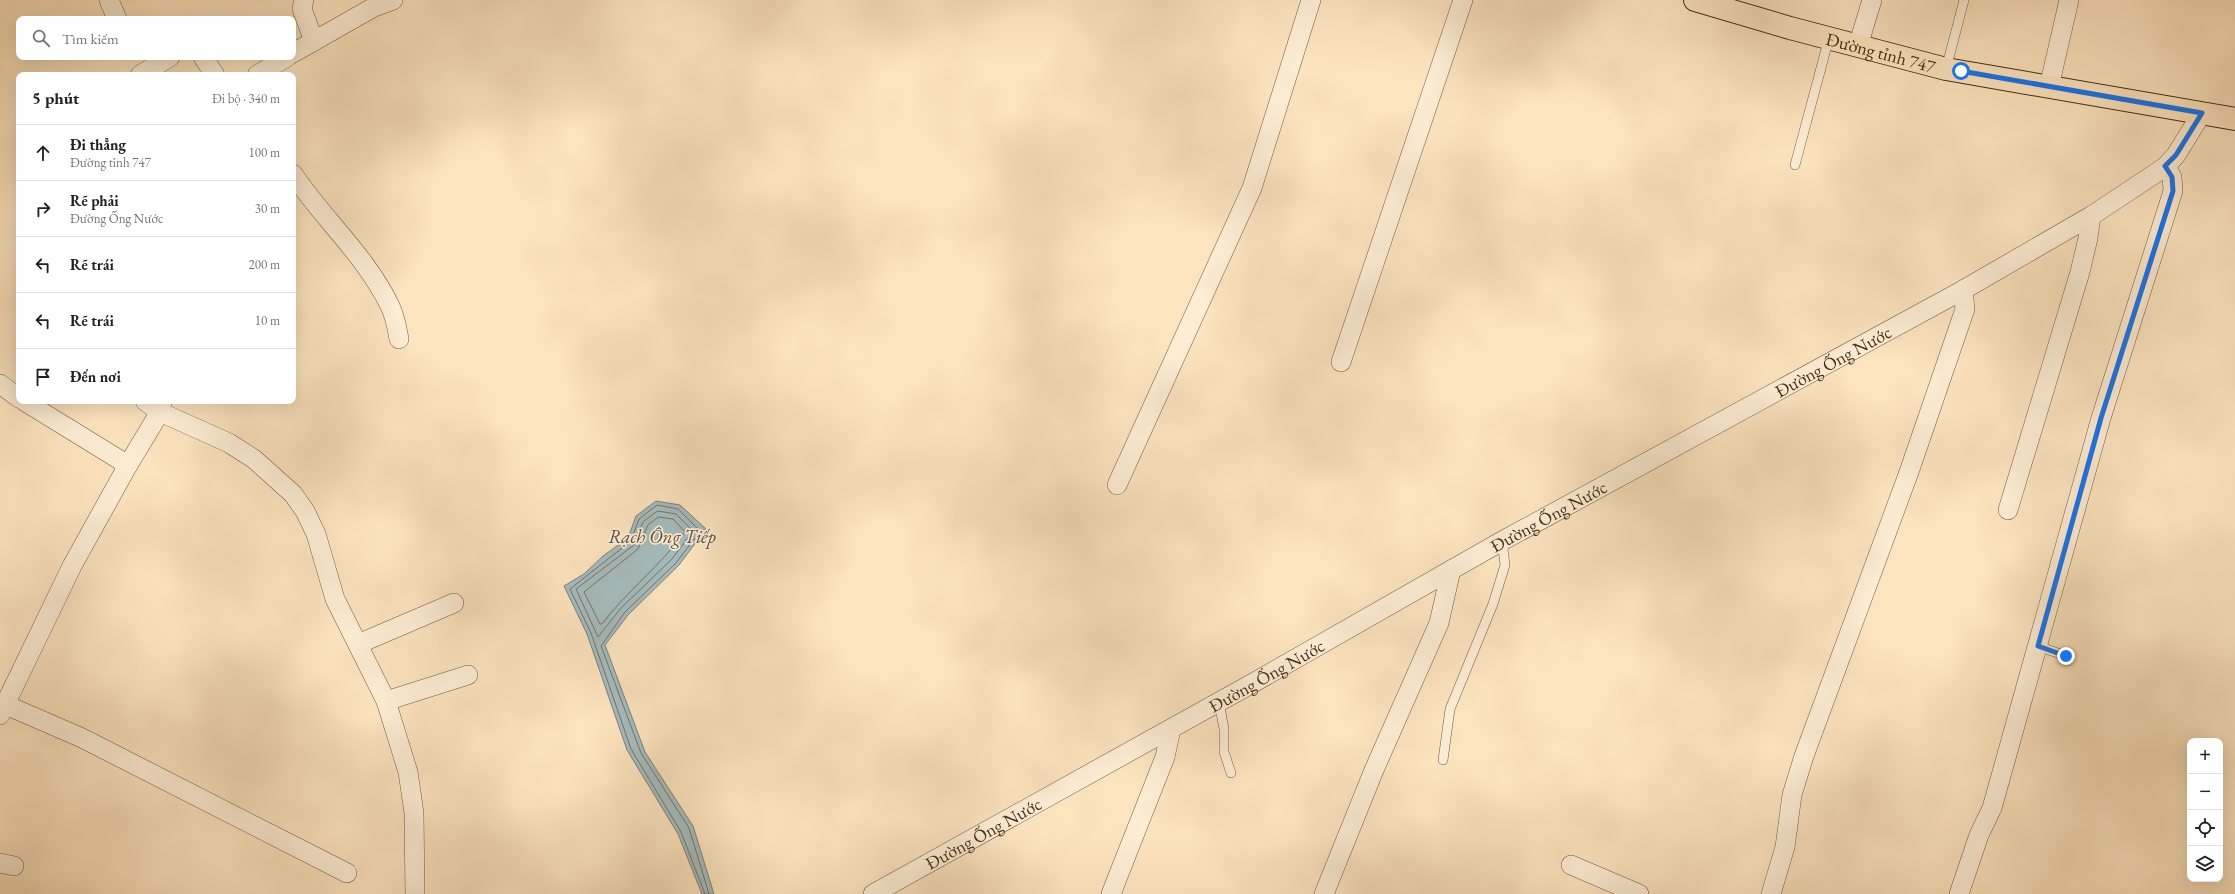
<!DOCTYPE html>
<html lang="vi">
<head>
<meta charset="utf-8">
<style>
  body { margin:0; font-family:"EB Garamond",serif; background:#f2f2f2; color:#202124 }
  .controls { position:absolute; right:12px; bottom:12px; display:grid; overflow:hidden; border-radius:8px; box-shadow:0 4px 16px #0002 }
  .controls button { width:36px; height:36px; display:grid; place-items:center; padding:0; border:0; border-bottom:1px solid #e0e0e0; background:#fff; color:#202124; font:20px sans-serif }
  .stop { position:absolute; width:12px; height:12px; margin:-9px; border:3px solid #1a73e8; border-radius:50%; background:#fff }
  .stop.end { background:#1a73e8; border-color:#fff; box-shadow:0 1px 4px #0008 }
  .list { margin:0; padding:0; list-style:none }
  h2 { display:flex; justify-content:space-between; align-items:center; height:52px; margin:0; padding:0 16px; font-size:17px }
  h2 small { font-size:13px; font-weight:400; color:#757577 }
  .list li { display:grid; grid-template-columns:26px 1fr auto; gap:12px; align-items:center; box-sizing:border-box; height:56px; padding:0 16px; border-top:1px solid #e0e0e0 }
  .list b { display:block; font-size:15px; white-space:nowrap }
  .list p { margin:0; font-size:13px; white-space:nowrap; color:#757577 }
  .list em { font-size:13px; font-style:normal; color:#757577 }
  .icon { flex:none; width:22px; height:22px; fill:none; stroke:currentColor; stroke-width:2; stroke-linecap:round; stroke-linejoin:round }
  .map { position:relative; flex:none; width:2235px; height:894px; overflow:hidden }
  .search { position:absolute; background:#fff; box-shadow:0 4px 16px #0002; left:16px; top:16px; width:280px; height:44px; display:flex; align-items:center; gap:10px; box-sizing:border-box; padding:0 14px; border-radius:8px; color:#757577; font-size:15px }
  .panel { position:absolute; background:#fff; box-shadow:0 4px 16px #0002; left:16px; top:72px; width:280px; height:332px; border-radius:8px }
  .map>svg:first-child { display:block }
  .water { fill:#a5bbbd; stroke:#7e827a }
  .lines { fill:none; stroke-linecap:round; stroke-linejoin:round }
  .shore { stroke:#74746a; stroke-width:1 }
  .lane-casing { stroke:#725b40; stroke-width:10 }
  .street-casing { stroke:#725b40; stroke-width:20 }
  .primary-casing { stroke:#442d16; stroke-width:24 }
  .lane { stroke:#fdedd5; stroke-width:9 }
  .street { stroke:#fdedd5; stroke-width:19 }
  .primary { stroke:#fce4bf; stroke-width:22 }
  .route { stroke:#1a73e8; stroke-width:5 }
  .labels { text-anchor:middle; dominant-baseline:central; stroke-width:3.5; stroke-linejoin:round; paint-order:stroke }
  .street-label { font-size:18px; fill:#442d16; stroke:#fdedd5 }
  .water-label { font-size:19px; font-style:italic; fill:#5c5040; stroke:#fdedd5 }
</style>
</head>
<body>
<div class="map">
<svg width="2235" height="894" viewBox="0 0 2235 894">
  <rect width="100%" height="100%" fill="#fce4bf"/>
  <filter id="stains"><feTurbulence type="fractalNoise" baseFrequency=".005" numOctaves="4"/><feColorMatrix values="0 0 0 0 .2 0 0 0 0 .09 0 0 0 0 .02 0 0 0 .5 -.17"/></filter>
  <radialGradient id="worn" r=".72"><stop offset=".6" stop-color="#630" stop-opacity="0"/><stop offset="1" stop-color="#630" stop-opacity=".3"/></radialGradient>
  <path class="water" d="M656 501 680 505 706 529 679 565 628 615 605 645 645 752 693 826 714 894H702L678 834 627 750 587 634 564 586 584 574 603 556 628 538 636 516Z"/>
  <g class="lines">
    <path class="shore" d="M658 511 676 514 693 531 672 559 621 608 598 637 576 589 634 545 643 522Z
      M659 517 673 519 685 532C660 566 627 591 602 624H600L584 592 638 549 648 525Z
      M705 894 681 832 631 749 591 633 570 589 631 541 639 519 657 505 678 509 700 531 676 563 625 612 601 646 641 753 689 828 709 894"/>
    <defs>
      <path id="lane" d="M1946 69 1964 0
        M1795 165 1829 38
        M2038 646 2066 656
        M1219 702 1224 729V752L1231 773
        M1443 760 1450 709 1493 604 1505 565 1502 541"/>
      <g id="street">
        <path d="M109 0 117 19"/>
        <path d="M304 0 302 9 314 41"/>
        <path d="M1858 46 1872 0"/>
        <path d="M293 53 374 7 393 0"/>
        <path d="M203 57 215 75"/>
        <path d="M140 75 170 57"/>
        <path d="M257 75 287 57"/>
        <path d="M2049 87 2069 0"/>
        <path d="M293 174C324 220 366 256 390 306 395 316 397 328 399 339"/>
        <path d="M1341 362 1463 0"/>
        <path d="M0 384 19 398"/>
        <path d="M24 401 128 465"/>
        <path d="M145 401 160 412 229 443 254 459 293 494 305 511 316 534 335 599 386 701 408 772 414 813 415 894"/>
        <path d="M1117 485 1252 188 1311 0"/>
        <path d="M2008 510 2080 272 2088 238 2091 216"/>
        <path d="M358 644 454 603"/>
        <path d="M386 701 468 675"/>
        <path d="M6 705 82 738 347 873"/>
        <path d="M0 715 72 566 128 465 160 412 162 401"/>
        <path d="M0 863 14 866"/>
        <path d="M1571 865 1639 894"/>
        <path id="s1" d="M873 894 1253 683 1502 541 1963 290 2091 216 2165 167 2176 155 2202 113"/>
        <path d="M1111 894 1165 757 1171 729"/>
        <path d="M1324 894 1374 770 1439 623 1451 570"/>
        <path d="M1771 894 1785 847 1792 795 1804 756 1909 472 1965 309 1963 290"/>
        <path d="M1959 894 1979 835 1992 808 2101 418 2173 191 2172 177 2165 167"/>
      </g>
      <g id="primary">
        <path id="s2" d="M1695 0 1790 28 1946 69 2235 119"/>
      </g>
    </defs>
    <use href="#lane" class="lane-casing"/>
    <use href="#street" class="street-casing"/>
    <use href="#primary" class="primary-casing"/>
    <use href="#lane" class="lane"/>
    <use href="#street" class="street"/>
    <use href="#primary" class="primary"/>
  </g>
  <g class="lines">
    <path class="route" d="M1961 71 2202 113 2176 155 2165 166 2172 177 2173 191 2101 418 2038 646 2066 656"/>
  </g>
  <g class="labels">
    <g class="street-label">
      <text stroke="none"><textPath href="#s2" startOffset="193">Đường tỉnh 747</textPath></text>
      <text stroke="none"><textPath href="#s1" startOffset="1098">Đường Ống Nước</textPath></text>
      <text stroke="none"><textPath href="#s1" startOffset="774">Đường Ống Nước</textPath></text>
      <text stroke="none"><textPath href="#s1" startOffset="450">Đường Ống Nước</textPath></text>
      <text stroke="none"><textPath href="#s1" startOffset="126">Đường Ống Nước</textPath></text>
    </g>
    <g class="water-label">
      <text x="662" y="536">Rạch Ông Tiếp</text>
    </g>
  </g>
  <rect width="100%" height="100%" filter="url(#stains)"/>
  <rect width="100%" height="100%" fill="url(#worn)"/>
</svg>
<div class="controls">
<button>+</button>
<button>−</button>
<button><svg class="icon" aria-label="locate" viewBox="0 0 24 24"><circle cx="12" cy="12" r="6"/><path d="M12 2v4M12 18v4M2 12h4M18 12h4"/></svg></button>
<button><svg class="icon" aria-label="layers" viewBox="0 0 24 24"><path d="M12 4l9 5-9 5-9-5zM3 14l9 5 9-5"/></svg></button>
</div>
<div class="stop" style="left:1961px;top:71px"></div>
<div class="stop end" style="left:2066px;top:656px"></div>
<div class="search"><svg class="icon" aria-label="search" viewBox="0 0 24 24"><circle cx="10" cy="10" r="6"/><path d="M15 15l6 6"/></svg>Tìm kiếm</div>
<section class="panel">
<h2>5 phút<small>Đi bộ · 340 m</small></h2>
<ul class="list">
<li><svg class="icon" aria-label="ahead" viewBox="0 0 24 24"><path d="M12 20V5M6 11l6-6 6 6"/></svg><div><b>Đi thẳng</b><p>Đường tỉnh 747</p></div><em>100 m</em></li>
<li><svg class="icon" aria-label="right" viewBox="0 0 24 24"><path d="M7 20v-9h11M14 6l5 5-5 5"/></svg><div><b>Rẽ phải</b><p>Đường Ống Nước</p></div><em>30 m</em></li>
<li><svg class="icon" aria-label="left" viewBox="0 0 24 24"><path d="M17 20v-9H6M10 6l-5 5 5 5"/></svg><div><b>Rẽ trái</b></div><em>200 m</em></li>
<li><svg class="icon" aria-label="left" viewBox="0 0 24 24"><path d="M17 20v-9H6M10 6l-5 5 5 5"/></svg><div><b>Rẽ trái</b></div><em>10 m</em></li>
<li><svg class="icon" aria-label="arrive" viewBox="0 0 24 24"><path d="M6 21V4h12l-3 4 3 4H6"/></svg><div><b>Đến nơi</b></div></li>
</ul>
</section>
</div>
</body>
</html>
